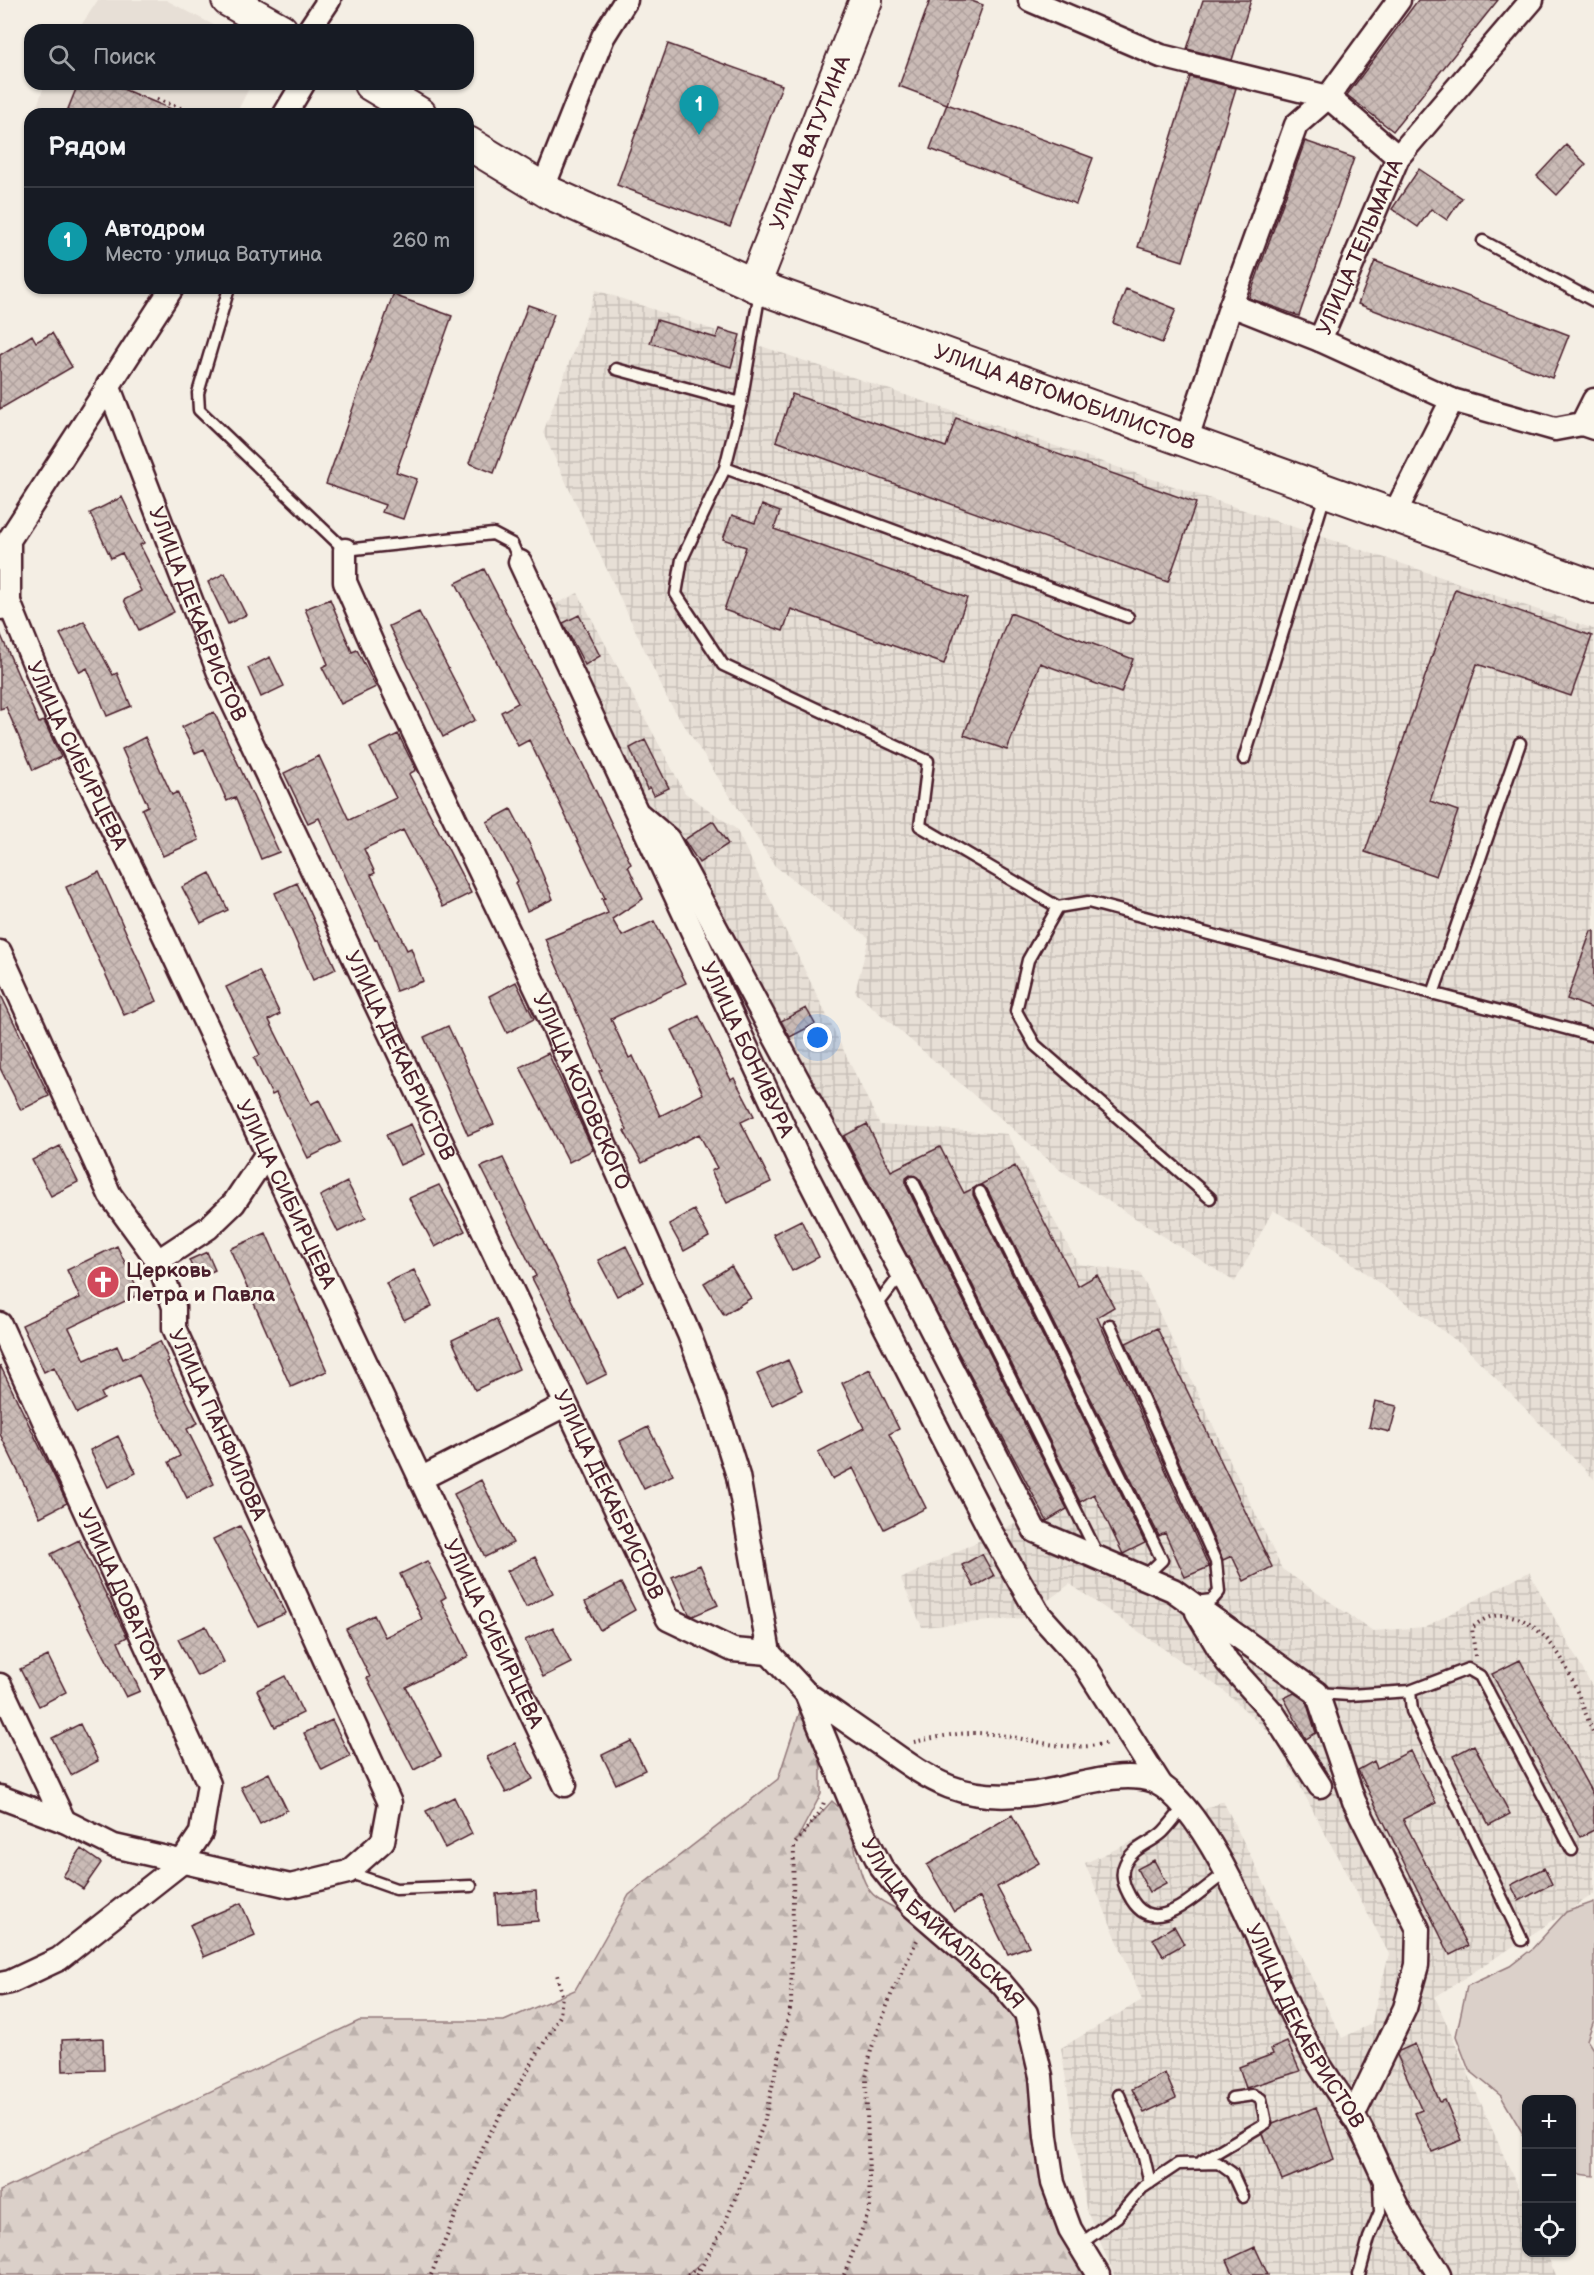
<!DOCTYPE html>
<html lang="ru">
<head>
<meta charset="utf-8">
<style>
  body { margin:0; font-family:"Balsamiq Sans",sans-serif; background:#20242c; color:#f1f3f6 }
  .controls { position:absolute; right:18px; bottom:18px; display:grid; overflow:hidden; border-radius:12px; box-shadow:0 2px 4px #0004 }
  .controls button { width:54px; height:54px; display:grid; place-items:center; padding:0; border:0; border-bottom:2px solid #363941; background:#171b24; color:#f1f3f6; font:30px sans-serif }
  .you { position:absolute; left:818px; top:1038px; width:21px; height:21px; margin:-15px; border:4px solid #fff; border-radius:50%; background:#1a73e8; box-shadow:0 0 0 9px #1a73e833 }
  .badge { display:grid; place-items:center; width:39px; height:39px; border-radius:50%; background:#7c3aed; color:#fff; font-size:20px; font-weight:700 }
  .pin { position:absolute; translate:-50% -50px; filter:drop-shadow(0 2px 3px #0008) }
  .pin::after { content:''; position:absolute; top:32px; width:21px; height:18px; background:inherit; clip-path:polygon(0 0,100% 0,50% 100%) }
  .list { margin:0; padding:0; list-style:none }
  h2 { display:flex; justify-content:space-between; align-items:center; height:78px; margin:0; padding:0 24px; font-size:26px }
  h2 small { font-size:20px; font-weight:400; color:#9ea1a6 }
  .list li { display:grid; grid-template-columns:39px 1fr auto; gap:18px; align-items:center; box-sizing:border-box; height:108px; padding:0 24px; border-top:2px solid #363941 }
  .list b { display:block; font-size:22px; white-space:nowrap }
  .list p { margin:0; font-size:20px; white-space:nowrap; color:#9ea1a6 }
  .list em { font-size:20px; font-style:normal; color:#9ea1a6 }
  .icon { flex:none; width:33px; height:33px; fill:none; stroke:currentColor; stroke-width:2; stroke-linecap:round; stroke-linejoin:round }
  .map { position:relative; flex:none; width:1594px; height:2275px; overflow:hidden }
  .search { position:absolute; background:#171b24; box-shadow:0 2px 4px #0004; left:24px; top:24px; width:450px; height:66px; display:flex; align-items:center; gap:15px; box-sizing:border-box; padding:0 21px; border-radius:18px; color:#9ea1a6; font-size:22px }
  .panel { position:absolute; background:#171b24; box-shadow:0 2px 4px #0004; left:24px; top:108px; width:450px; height:186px; border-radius:18px }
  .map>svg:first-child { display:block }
  .built { fill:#e7dfd6 }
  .industrial { fill:url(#industrial-grid) }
  .grass { fill:#dbd0c9; stroke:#92787a; stroke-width:1.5 }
  .forest { fill:url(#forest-firs); stroke:#92787a; stroke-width:1.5 }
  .building { fill:url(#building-cross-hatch); stroke:#4a1f2b; stroke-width:1.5 }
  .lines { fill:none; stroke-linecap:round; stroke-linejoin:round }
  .lane-casing { stroke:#4a1f2b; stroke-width:15 }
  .street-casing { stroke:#4a1f2b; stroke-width:27 }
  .secondary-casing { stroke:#4a1f2b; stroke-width:36 }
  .path { stroke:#4a1f2b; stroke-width:4; stroke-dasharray:1.5 4.5; stroke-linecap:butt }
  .lane { stroke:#fbf7ec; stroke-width:10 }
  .street { stroke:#fbf7ec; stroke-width:22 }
  .secondary { stroke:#fbf7ec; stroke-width:32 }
  .labels { text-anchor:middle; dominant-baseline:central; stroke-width:6; stroke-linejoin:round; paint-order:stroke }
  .street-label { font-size:21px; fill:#4a1f2b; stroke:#fbf7ec }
  .poi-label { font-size:21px; font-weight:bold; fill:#4a1f2b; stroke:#fbf7ec; text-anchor:start }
</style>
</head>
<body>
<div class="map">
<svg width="1594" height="2275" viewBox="0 0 1594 2275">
  <defs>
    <pattern id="industrial-grid" width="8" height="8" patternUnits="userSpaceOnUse" patternTransform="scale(1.5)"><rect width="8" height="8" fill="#e7dfd6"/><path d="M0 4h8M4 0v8" fill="none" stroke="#c8bfb8"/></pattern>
    <pattern id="forest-firs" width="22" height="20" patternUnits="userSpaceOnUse" patternTransform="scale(1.5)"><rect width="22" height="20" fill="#dbd0c9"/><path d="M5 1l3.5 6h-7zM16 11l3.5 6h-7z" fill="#bdb2ad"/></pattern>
    <pattern id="building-cross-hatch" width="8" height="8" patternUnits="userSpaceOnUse" patternTransform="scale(1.5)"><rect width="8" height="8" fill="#cabbb6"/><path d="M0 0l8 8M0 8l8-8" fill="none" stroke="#afa09d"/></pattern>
  </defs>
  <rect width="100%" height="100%" fill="#f4eee4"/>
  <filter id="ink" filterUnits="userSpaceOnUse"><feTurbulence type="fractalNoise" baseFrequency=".0167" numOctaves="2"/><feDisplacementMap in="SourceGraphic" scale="12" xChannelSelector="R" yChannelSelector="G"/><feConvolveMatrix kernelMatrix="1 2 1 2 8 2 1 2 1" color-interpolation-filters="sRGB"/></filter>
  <g filter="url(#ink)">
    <path class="built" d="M98 0H166L223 30H78Z
      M45 84H251L236 114H47L37 106Z"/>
    <path class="industrial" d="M596 290 1594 629V1479L1466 1348 1309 1231 1273 1210 1235 1282 1060 1170 855 992 869 938 775 866 668 700 543 433Z
      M578 593 685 793 736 829 880 1125 1007 1134 1078 1264 1140 1273 1282 1569 1373 1631 1425 1627 1529 1572 1594 1690V1894L1435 1997 1526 2207V2252L1546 2253 1556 2275H1114L1086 2208 1061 2048 1142 2000 1085 1863 1223 1801 1342 2038 1371 2024 1389 1954 1274 1737 1223 1690 1070 1584 1024 1618 922 1627 901 1579 1017 1522 682 855 635 783 550 607Z"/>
    <path class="grass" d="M1594 1902V2020L1587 2040 1594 2051V2176L1572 2173V2100H1526V2139L1501 2096 1469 2070 1456 2036 1467 1986 1510 1966 1532 1949 1566 1912Z"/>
    <path class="forest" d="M806 1693 821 1768V1794L796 1841 832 1801C859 1822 851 1864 870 1891 878 1902 892 1905 903 1913 931 1934 1004 1991 1020 2020 1024 2026 1024 2038 1025 2046 1030 2078 1032 2109 1035 2141 1038 2190 1058 2235 1085 2275H687L701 2263 685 2275H0V2191L359 2021H504L575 1990 629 1895 778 1779Z"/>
    <path class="building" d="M930 0H969L983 5 947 104 899 86Z
      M1203 0H1251L1232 60 1187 49Z
      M1418 0H1498L1393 131 1347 95Z
      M668 44 782 85 730 227 617 185Z
      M1190 77 1236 88 1183 261 1138 247Z
      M78 84H111L183 114H66Z
      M947 104 1093 158 1076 204 930 149Z
      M1305 141 1354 158 1299 316 1249 298Z
      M1566 145 1586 164 1557 195 1537 176Z
      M1419 169 1462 198 1447 220 1431 209 1418 227 1392 209Z
      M1375 261 1569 335 1552 378 1358 304Z
      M1126 289 1176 309 1162 343 1113 323Z
      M393 295 452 316 396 472 417 479 403 519 382 512 385 505 326 484Z
      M528 305 554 314 494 473 469 463Z
      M657 320 716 338 719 329 740 335 731 367 650 343Z
      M52 333 72 367 0 409V355L32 335 36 342Z
      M792 394 946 447 956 418 1196 503 1168 582 776 441Z
      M122 497 144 543 140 545 174 612 139 630 124 600 141 591 122 553 111 558 90 513Z
      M762 505 780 512 774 529 967 598 944 664 791 609 783 631 724 610 746 547 723 539 732 515 755 523Z
      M484 569 561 719 631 864 628 866 643 899 612 919 622 936 654 921 686 983 611 1019 629 1058 633 1056 660 1116 703 1094 672 1030 699 1016 731 1080 734 1078 754 1116 741 1122 771 1182 727 1203 711 1171 717 1168 699 1134 642 1163 624 1131 627 1130 599 1071 602 1070 545 939 608 913 602 899 605 898 529 740 518 746 501 712 518 703 456 583Z
      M225 573 246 615 228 624 208 582Z
      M1455 589 1592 636 1571 696 1477 664 1430 801 1458 811 1436 876 1365 852Z
      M330 599 352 652 357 650 376 687 341 704 322 667 328 664 305 609Z
      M419 612 475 720 443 737 389 626Z
      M1010 613 1133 659 1121 693 1040 663 1007 750 964 735Z
      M579 615 600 656 585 665 563 623Z
      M84 621 113 675 117 673 131 706 107 716 87 668 80 672 60 634Z
      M0 633 39 723 44 721 61 757 33 770 6 707 0 709Z
      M270 657 284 686 261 697 248 668Z
      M214 712 279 852 261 859 235 797 227 801 204 749 195 753 182 727Z
      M398 734 416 770 409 774 471 893 443 907 403 830 364 849 375 873 371 875 407 950 411 948 423 981 396 991 377 939 375 940 362 913 319 818 308 823 284 773 319 756 349 820 396 798 370 748Z
      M145 737 172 795 177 792 199 840 163 856 142 809 148 806 122 749Z
      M645 740 669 788 654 795 650 787 647 789 630 748Z
      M511 809 531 847 553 899 527 911 515 883 518 881 487 822Z
      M713 821 728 844 699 863 684 840Z
      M99 872 157 1001 124 1015 66 887Z
      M210 873 228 910 201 923 182 887Z
      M297 883 336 969 313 980 275 893Z
      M1591 931H1594V1009L1567 999Z
      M259 971 280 1014 269 1020 311 1104 319 1100 340 1142 308 1158 276 1093 272 1095 254 1058 260 1055 226 987Z
      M516 982 534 1019 507 1033 489 996Z
      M0 993 49 1096 21 1110 0 1068Z
      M806 1008 815 1024 790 1037 781 1021Z
      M448 1026 494 1124 468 1135 424 1037Z
      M548 1053 593 1150 569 1162 520 1067Z
      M411 1124 425 1154 400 1165 386 1135Z
      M867 1124 891 1171 940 1147 964 1193 974 1188 973 1195 1145 1543 1123 1554 1094 1494 1080 1502 920 1179 910 1175 906 1178V1185L1067 1509 1047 1521 844 1136Z
      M60 1146 78 1182 51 1196 32 1160Z
      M503 1158 607 1374 587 1384 532 1278 536 1276 481 1167Z
      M1015 1166 1078 1286 1097 1275 1114 1307 1097 1317 1209 1567 1185 1577 1165 1533 1159 1536 987 1189 980 1185Z
      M347 1182 366 1218 338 1232 320 1196Z
      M439 1185 465 1231 435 1247 409 1198Z
      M694 1210 709 1237 684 1251 669 1224Z
      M801 1220 819 1257 792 1271 773 1234Z
      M266 1233 327 1371 291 1387 230 1249Z
      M117 1246 140 1294 69 1328 85 1360 117 1346 123 1359 160 1341 169 1361 167 1362 198 1423 187 1429 214 1484 187 1498 169 1462 180 1456 139 1375 101 1393 104 1399 77 1413 54 1367 44 1372 22 1325 80 1298 67 1270Z
      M626 1246 644 1282 617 1296 598 1260Z
      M207 1252 215 1270 197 1278 189 1260Z
      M731 1266 751 1298 724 1315 704 1283Z
      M414 1270 432 1306 404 1320 386 1283Z
      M496 1319 519 1369 475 1390 452 1340Z
      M1157 1328 1272 1567 1244 1581 1232 1556 1223 1560 1126 1343Z
      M788 1360 802 1390 772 1405 757 1374Z
      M0 1365 67 1503 40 1517 0 1434Z
      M870 1369 899 1429 889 1434 926 1508 884 1529 853 1468 832 1479 818 1452 864 1428 842 1383Z
      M1375 1401 1397 1406 1390 1432 1369 1427Z
      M648 1427 673 1475 644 1489 620 1441Z
      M118 1436 136 1473 108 1487 90 1450Z
      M481 1480 513 1543 485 1557 454 1494Z
      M240 1526 286 1613 258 1626 213 1539Z
      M79 1540 127 1637 118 1642 140 1691 126 1697 51 1554Z
      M982 1554 994 1576 974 1587 962 1565Z
      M535 1557 553 1593 526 1607 507 1571Z
      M427 1561 446 1597 441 1600 469 1656 406 1687 441 1756 414 1770 367 1678 370 1677 346 1629 374 1615 385 1637 422 1619 400 1574Z
      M700 1565 718 1605 693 1616 689 1614 672 1577Z
      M621 1583 635 1610 600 1630 585 1602Z
      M206 1626 224 1662 197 1676 178 1639Z
      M553 1627 571 1663 543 1677 525 1640Z
      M48 1656 66 1692 39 1706 20 1669Z
      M1520 1660 1594 1797V1830L1580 1837 1492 1674Z
      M285 1676 303 1713 275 1727 257 1690Z
      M1294 1693 1306 1701 1316 1733 1306 1739 1284 1698Z
      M332 1720 350 1756 322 1770 304 1733Z
      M80 1724 98 1761 71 1775 52 1738Z
      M631 1741 645 1770 616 1784 602 1755Z
      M515 1743 533 1779 506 1793 487 1757Z
      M1474 1745 1510 1814 1489 1825 1453 1756Z
      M1410 1751 1436 1803 1403 1819 1468 1946 1450 1955 1358 1770 1374 1761 1377 1768Z
      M269 1773 287 1810 260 1824 241 1787Z
      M454 1797 472 1834 445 1848 426 1811Z
      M1012 1815 1039 1863 997 1887 1029 1946 1008 1954 980 1897 954 1912 927 1865Z
      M81 1849 101 1863 83 1889 63 1876Z
      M1154 1860 1166 1883 1149 1892 1137 1869Z
      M1544 1868 1552 1884 1519 1901 1511 1885Z
      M536 1891 538 1921 498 1924 496 1894Z
      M241 1903 255 1935 204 1957 190 1925Z
      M1174 1926 1184 1944 1163 1956 1153 1939Z
      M103 2038 104 2070 63 2071 62 2040Z
      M1287 2042 1300 2071 1246 2088 1239 2067 1273 2054 1271 2049Z
      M1415 2044 1440 2102 1445 2100 1462 2140 1432 2152 1415 2113 1422 2110 1397 2055 1399 2051Z
      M1165 2073 1176 2098 1144 2113 1132 2089Z
      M1316 2107 1334 2159 1282 2180 1263 2134 1273 2124Z
      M1255 2247 1268 2275H1234L1227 2260Z"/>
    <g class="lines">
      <defs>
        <path id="lane" d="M1483 241 1594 301
          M229 288 198 393 199 410 345 550 493 534 512 544 520 562
          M760 291 741 403 725 468 1128 617
          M616 369 741 403
          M725 468 682 559 676 594 723 665 928 761 920 826 1058 907 1088 902 1594 1036
          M1244 759 1325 495
          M1058 907 1028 960 1016 1011 1035 1045 1210 1198
          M1433 994 1520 743
          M913 1182 1098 1555
          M980 1192 1162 1560 1144 1577
          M875 1308 902 1273
          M1110 1325 1216 1562 1219 1592 1212 1600 1195 1602
          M1410 1691 1412 1711 1522 1940
          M1317 1693 1350 1695 1410 1691 1468 1669 1480 1676 1572 1850
          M1184 1807C1177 1815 1171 1824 1163 1832 1150 1844 1133 1847 1125 1864 1120 1874 1124 1886 1129 1895 1154 1944 1197 1891 1226 1873
          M348 1872 396 1889 471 1886
          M1119 2095 1143 2153 1150 2183
          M1202 2161 1266 2123 1261 2099 1253 2095 1232 2098
          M1079 2245 1117 2217 1142 2188 1178 2164 1218 2163 1232 2173 1243 2197
          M1359 2275 1369 2238 1380 2212 1379 2184"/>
        <g id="street">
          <path d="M1030 0 1161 56 1328 97 1398 157"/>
          <path d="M309 30 329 0"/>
          <path d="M285 114 303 84"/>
          <path d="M543 188 603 37 626 0"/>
          <path d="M1231 305 1296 125 1328 97 1399 0"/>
          <path d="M1320 340 1452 400 1555 429 1582 424 1594 428"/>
          <path id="s1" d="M108 385 221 678 668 1619 733 1650 769 1653"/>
          <path d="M1582 424 1594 400"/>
          <path id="s2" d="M1186 441 1231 305 1320 340 1398 157 1532 0"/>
          <path d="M1394 515 1452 400"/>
          <path id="s3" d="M345 550V582L381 664 541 999 689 1334 715 1403 738 1476 769 1653"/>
          <path id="s4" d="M520 562 800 1162 991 1532 1038 1613 1084 1664 1161 1785"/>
          <path id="s5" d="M9 602 48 698 156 918 565 1785"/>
          <path d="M0 608 9 602V540L172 288"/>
          <path d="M640 815 668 839 909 1286 1035 1531 1173 1590 1317 1693 1354 1801 1418 1929 1417 1965 1405 2008 1353 2116"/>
          <path id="s6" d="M0 952 110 1195 158 1261 174 1307V1328L390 1803 383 1841 348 1872 290 1886 114 1846 64 1821 0 1797"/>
          <path d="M158 1261 208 1228 234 1203 266 1155"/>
          <path id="s7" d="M0 1324 209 1784 201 1833 181 1863 59 1959 10 1982 0 1984"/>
          <path d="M420 1479 565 1405"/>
          <path d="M1197 1612 1227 1662 1273 1713 1320 1786"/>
          <path id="s8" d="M769 1653 806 1693 862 1829 881 1867 912 1906 1001 1983 1026 2013 1041 2076 1046 2137 1053 2183 1070 2229 1098 2275"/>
          <path d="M0 1685 64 1821"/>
          <path id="s9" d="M806 1693C831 1710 856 1728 881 1745 934 1783 961 1802 1030 1794 1065 1790 1120 1768 1153 1781 1206 1803 1263 1951 1287 2004 1295 2023 1306 2041 1316 2059 1327 2078 1341 2096 1353 2115 1372 2147 1384 2182 1401 2214 1412 2235 1428 2254 1439 2275"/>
        </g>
        <g id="secondary">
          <path d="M228 0 281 30"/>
          <path d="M370 84 420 114"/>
          <path id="s10" d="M468 143 550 193 761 288 1594 587"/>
          <path id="s11" d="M754 285 866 0"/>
        </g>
      </defs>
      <use href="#lane" class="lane-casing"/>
      <use href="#street" class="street-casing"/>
      <use href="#secondary" class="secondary-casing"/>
      <path class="path" d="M157 99 196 114
        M1475 1656 1472 1628C1505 1598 1539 1625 1560 1656 1574 1679 1583 1709 1594 1734
        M914 1742C933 1738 955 1733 974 1733 1022 1733 1057 1755 1108 1743
        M431 2275 487 2138 560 2016 562 1995 557 1974
        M687 2275 701 2265
        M697 2275 721 2232 743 2180 764 2122 791 2005 794 1845 821 1811 825 1799
        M844 2275 870 2209 866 2078 871 2050 891 1995 917 1940"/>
      <use href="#lane" class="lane"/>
      <use href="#street" class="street"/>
      <use href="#secondary" class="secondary"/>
    </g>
  </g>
  <defs>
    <symbol id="church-disc" viewBox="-11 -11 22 22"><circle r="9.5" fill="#d1495b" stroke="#fbf7ec"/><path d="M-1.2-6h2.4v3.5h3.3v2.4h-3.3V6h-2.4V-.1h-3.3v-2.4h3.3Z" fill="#fff"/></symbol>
  </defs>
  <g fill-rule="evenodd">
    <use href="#church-disc" x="84" y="1263" width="38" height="38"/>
  </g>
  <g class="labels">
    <g class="street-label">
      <text stroke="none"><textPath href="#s11" startOffset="153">УЛИЦА ВАТУТИНА</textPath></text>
      <text stroke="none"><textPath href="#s2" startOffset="340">УЛИЦА ТЕЛЬМАНА</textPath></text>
      <text stroke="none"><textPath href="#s10" startOffset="650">УЛИЦА АВТОМОБИЛИСТОВ</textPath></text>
      <text stroke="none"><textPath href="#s1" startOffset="246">УЛИЦА ДЕКАБРИСТОВ</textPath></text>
      <text stroke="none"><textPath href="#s5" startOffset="168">УЛИЦА СИБИРЦЕВА</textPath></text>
      <text stroke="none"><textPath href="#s4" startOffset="538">УЛИЦА БОНИВУРА</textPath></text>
      <text stroke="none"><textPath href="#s1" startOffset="732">УЛИЦА ДЕКАБРИСТОВ</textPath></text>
      <text stroke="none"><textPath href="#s3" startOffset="594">УЛИЦА КОТОВСКОГО</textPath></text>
      <text stroke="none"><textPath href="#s5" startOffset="654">УЛИЦА СИБИРЦЕВА</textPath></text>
      <text stroke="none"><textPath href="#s6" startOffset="524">УЛИЦА ПАНФИЛОВА</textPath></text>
      <text stroke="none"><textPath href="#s1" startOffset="1218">УЛИЦА ДЕКАБРИСТОВ</textPath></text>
      <text stroke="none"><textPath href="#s7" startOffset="296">УЛИЦА ДОВАТОРА</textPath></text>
      <text stroke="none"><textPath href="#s5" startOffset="1140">УЛИЦА СИБИРЦЕВА</textPath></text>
      <text stroke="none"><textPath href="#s8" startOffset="327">УЛИЦА БАЙКАЛЬСКАЯ</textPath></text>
      <text stroke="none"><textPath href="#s9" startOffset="670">УЛИЦА ДЕКАБРИСТОВ</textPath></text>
    </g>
    <g class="poi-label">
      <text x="126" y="1270">Церковь<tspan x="126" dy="24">Петра и Павла</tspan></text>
    </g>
  </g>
</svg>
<div class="controls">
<button>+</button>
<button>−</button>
<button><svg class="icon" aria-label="locate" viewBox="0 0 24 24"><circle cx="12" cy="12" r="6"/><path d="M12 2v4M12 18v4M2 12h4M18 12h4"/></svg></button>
</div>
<div class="you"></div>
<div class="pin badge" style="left:699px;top:135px;background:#0f9aa8">1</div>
<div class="search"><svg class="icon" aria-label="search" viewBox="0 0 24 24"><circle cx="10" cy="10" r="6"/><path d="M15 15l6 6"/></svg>Поиск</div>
<section class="panel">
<h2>Рядом<small></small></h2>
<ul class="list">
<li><span class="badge" style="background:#0f9aa8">1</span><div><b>Автодром</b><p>Место · улица Ватутина</p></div><em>260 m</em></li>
</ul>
</section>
</div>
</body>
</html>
